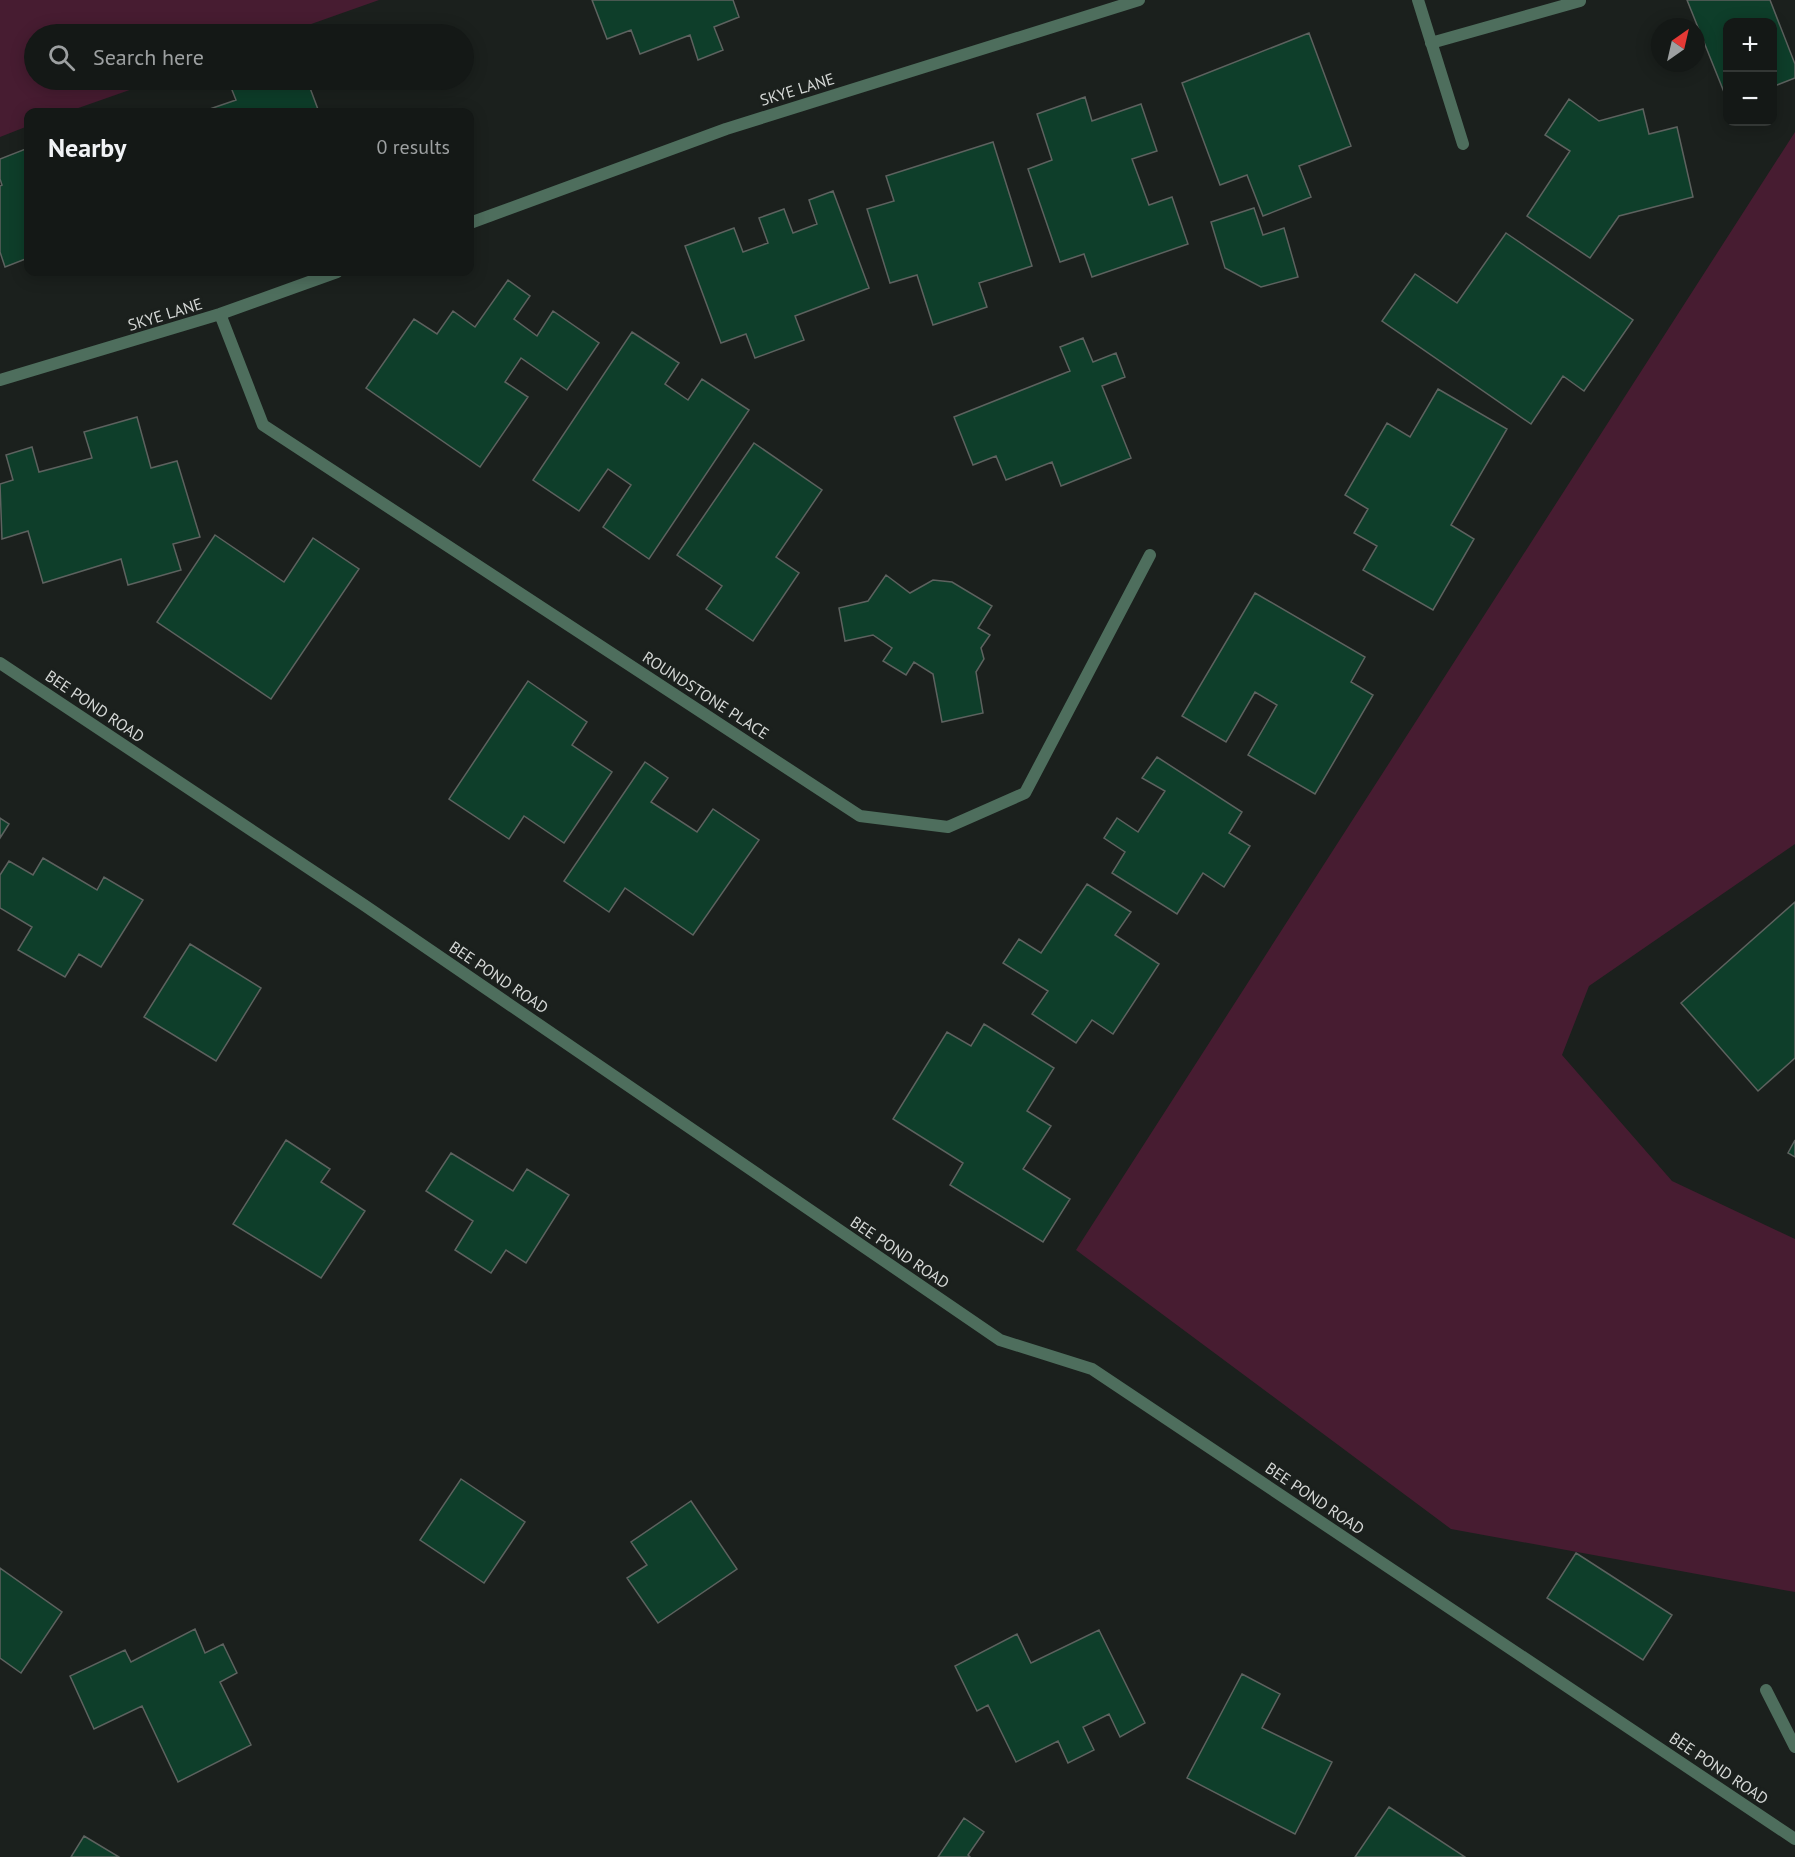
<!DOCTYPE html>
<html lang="en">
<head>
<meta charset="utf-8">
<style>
  body { margin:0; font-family:"PT Sans",sans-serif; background:#1d211f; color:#f1f3f6 }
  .controls { position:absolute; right:18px; top:18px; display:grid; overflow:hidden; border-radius:12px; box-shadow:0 3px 15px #0003 }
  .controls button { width:54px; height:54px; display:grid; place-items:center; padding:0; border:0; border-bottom:2px solid #333735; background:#141816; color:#f1f3f6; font:30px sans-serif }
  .compass { position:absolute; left:1651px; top:18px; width:54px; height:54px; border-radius:50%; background:#141816; box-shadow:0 3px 15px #0003; rotate:34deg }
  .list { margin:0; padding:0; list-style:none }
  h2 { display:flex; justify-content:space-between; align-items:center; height:78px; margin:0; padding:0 24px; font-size:26px }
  h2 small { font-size:20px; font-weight:400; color:#9da0a1 }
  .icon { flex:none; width:33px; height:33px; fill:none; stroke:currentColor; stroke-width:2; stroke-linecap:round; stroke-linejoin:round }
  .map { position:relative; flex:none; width:1795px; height:1857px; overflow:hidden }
  .search { position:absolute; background:#141816; box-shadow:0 3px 15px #0003; left:24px; top:24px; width:450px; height:66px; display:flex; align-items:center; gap:15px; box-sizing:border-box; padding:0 21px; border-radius:33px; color:#9da0a1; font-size:22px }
  .panel { position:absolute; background:#141816; box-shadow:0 3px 15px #0003; left:24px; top:108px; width:450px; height:168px; border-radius:12px }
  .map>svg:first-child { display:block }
  .green { fill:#471c31 }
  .building { fill:#0e3e2a; stroke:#5d625f; stroke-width:1.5 }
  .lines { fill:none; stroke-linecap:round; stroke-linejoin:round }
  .minor { stroke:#4e6e5d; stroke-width:12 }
  .labels { text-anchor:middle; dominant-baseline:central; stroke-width:6; stroke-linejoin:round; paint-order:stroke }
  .street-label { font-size:16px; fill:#d4d7d5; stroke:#1b201d }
</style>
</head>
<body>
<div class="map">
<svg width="1795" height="1857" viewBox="0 0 1795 1857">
  <rect width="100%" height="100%" fill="#1b201d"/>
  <path class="green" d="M0 0H379L283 34H34V80H158L67 112H28V126L0 137Z
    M1795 132V844L1589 986 1562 1055 1672 1181 1795 1239V1592L1451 1529 1076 1250Z"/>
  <path class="building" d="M592 0H733L739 17 714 27 723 50 698 60 690 35 640 54 631 30 607 39Z
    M1687 0H1770L1795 64V78L1772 87V22H1728V102Z
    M1309 33 1351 146 1299 166 1311 197 1263 216 1247 175 1220 185 1182 83Z
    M228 80H307L319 112H201L236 100Z
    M1085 97 1092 121 1141 104 1157 151 1132 159 1149 205 1172 197 1188 244 1092 277 1084 254 1060 262 1028 169 1052 160 1037 114Z
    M1569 99 1599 121 1643 109 1649 134 1677 127 1693 197 1619 216 1590 258 1527 216 1570 151 1545 135Z
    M993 142 1032 266 979 283 987 307 933 325 917 275 890 283 867 209 894 201 886 176Z
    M28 148V258L5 267 0 252V186L2 185 0 179V159Z
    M833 191 869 288 795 316 804 340 755 358 746 334 721 343 685 246 734 228 743 252 768 243 759 218 784 209 793 233 817 224 809 200Z
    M1254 208 1263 235 1284 228 1298 277 1261 287 1225 268 1211 222Z
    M1506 233 1633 320 1584 391 1563 376 1531 424 1382 321 1415 274 1457 303Z
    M508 280 530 296 514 319 537 336 553 311 599 343 567 390 521 358 505 382 528 397 480 467 366 388 414 319 437 334 453 311 475 327Z
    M632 332 679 363 665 384 688 400 702 379 749 410 649 559 603 527 631 485 608 469 579 511 533 480Z
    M1083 338 1093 362 1116 353 1125 377 1102 386 1131 458 1061 486 1052 462 1006 480 996 456 973 465 954 417 1070 371 1060 347Z
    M1438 389 1507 429 1451 525 1474 539 1433 610 1363 570 1377 546 1354 533 1368 509 1345 495 1387 423 1410 437Z
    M137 417 151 468 177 461 200 537 173 544 181 570 128 585 121 559 43 583 28 531 2 539 0 484 13 480 6 455 32 447 39 472 92 458 84 432Z
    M754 443 822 490 776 557 799 573 753 641 706 609 722 586 677 555Z
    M215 535 284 582 313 538 359 569 271 699 157 622Z
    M886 575 910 593 933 580 952 582 992 606 978 628 990 635 981 648 984 659 976 672 983 713 942 722 933 674 914 662 906 675 883 661 892 648 873 635 845 641 839 608 868 601Z
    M1255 593 1365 657 1351 682 1373 695 1315 794 1248 755 1277 705 1255 692 1226 742 1182 716Z
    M528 681 587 722 572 745 612 772 564 843 524 816 509 839 449 799Z
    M1157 757 1242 812 1229 833 1250 846 1224 887 1203 873 1177 914 1112 873 1125 852 1104 838 1117 818 1138 832 1165 791 1142 778Z
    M645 762 668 778 651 802 697 832 713 809 759 840 693 935 625 888 609 912 564 881Z
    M0 818 9 824 0 838Z
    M43 858 97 890 104 877 143 900 101 967 79 954 65 977 18 950 32 927 0 908V875L9 861 33 875Z
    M1087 884 1131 912 1115 935 1159 964 1113 1034 1092 1020 1076 1043 1032 1014 1048 991 1003 963 1019 939 1041 953Z
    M1795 902V1058L1758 1091 1681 1003Z
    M190 944 261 988 216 1061 144 1017Z
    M984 1024 1054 1068 1027 1111 1051 1126 1023 1169 1070 1199 1043 1242 950 1185 963 1163 893 1119 947 1032 971 1046Z
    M286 1140 330 1169 321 1182 365 1211 321 1278 233 1224Z
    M1795 1140V1157L1788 1153Z
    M451 1153 513 1191 527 1169 569 1195 526 1263 506 1250 491 1273 455 1250 473 1221 426 1191Z
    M461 1479 525 1522 484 1583 420 1540Z
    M691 1501 737 1569 658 1623 627 1578 647 1565 631 1542Z
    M1576 1553 1672 1615 1643 1660 1547 1598Z
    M0 1568 62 1612 21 1673 0 1658Z
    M195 1629 205 1653 223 1644 237 1673 220 1682 251 1745 178 1782 142 1706 94 1729 70 1676 125 1650 131 1662Z
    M1099 1630 1145 1723 1120 1737 1109 1714 1083 1727 1094 1750 1068 1763 1058 1741 1016 1762 988 1705 977 1711 955 1666 1017 1634 1031 1663Z
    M1242 1674 1280 1694 1262 1728 1332 1762 1295 1834 1187 1778Z
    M1389 1807 1465 1857H1355Z
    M964 1818 984 1832 968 1855 970 1857H938Z
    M84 1836 119 1857H71Z"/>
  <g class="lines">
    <path class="minor" d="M1418 0 1463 144
      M1431 43 1580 1
      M470 223 726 129 1139 0
      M220 314 263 425 860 816 948 827 1025 793 1150 555
      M0 380 220 314 337 272
      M0 663 364 905 1000 1340 1092 1369 1795 1839
      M1766 1690 1795 1747"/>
  </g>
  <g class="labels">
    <g class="street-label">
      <text transform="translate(797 89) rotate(-17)">SKYE LANE</text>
      <text transform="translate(165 314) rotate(-17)">SKYE LANE</text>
      <text transform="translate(706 695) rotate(33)">ROUNDSTONE PLACE</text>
      <text transform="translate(95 706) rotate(34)">BEE POND ROAD</text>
      <text transform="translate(499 977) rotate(34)">BEE POND ROAD</text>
      <text transform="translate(900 1252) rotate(34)">BEE POND ROAD</text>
      <text transform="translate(1315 1498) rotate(34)">BEE POND ROAD</text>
      <text transform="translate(1719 1768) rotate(34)">BEE POND ROAD</text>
    </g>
  </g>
</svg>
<div class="controls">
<button>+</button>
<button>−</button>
</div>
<svg class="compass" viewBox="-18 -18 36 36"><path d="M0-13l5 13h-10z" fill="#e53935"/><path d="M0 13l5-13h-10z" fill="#9da0a1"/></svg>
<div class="search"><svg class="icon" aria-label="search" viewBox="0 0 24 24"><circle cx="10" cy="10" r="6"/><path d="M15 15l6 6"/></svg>Search here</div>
<section class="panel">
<h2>Nearby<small>0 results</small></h2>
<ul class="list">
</ul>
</section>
</div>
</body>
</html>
